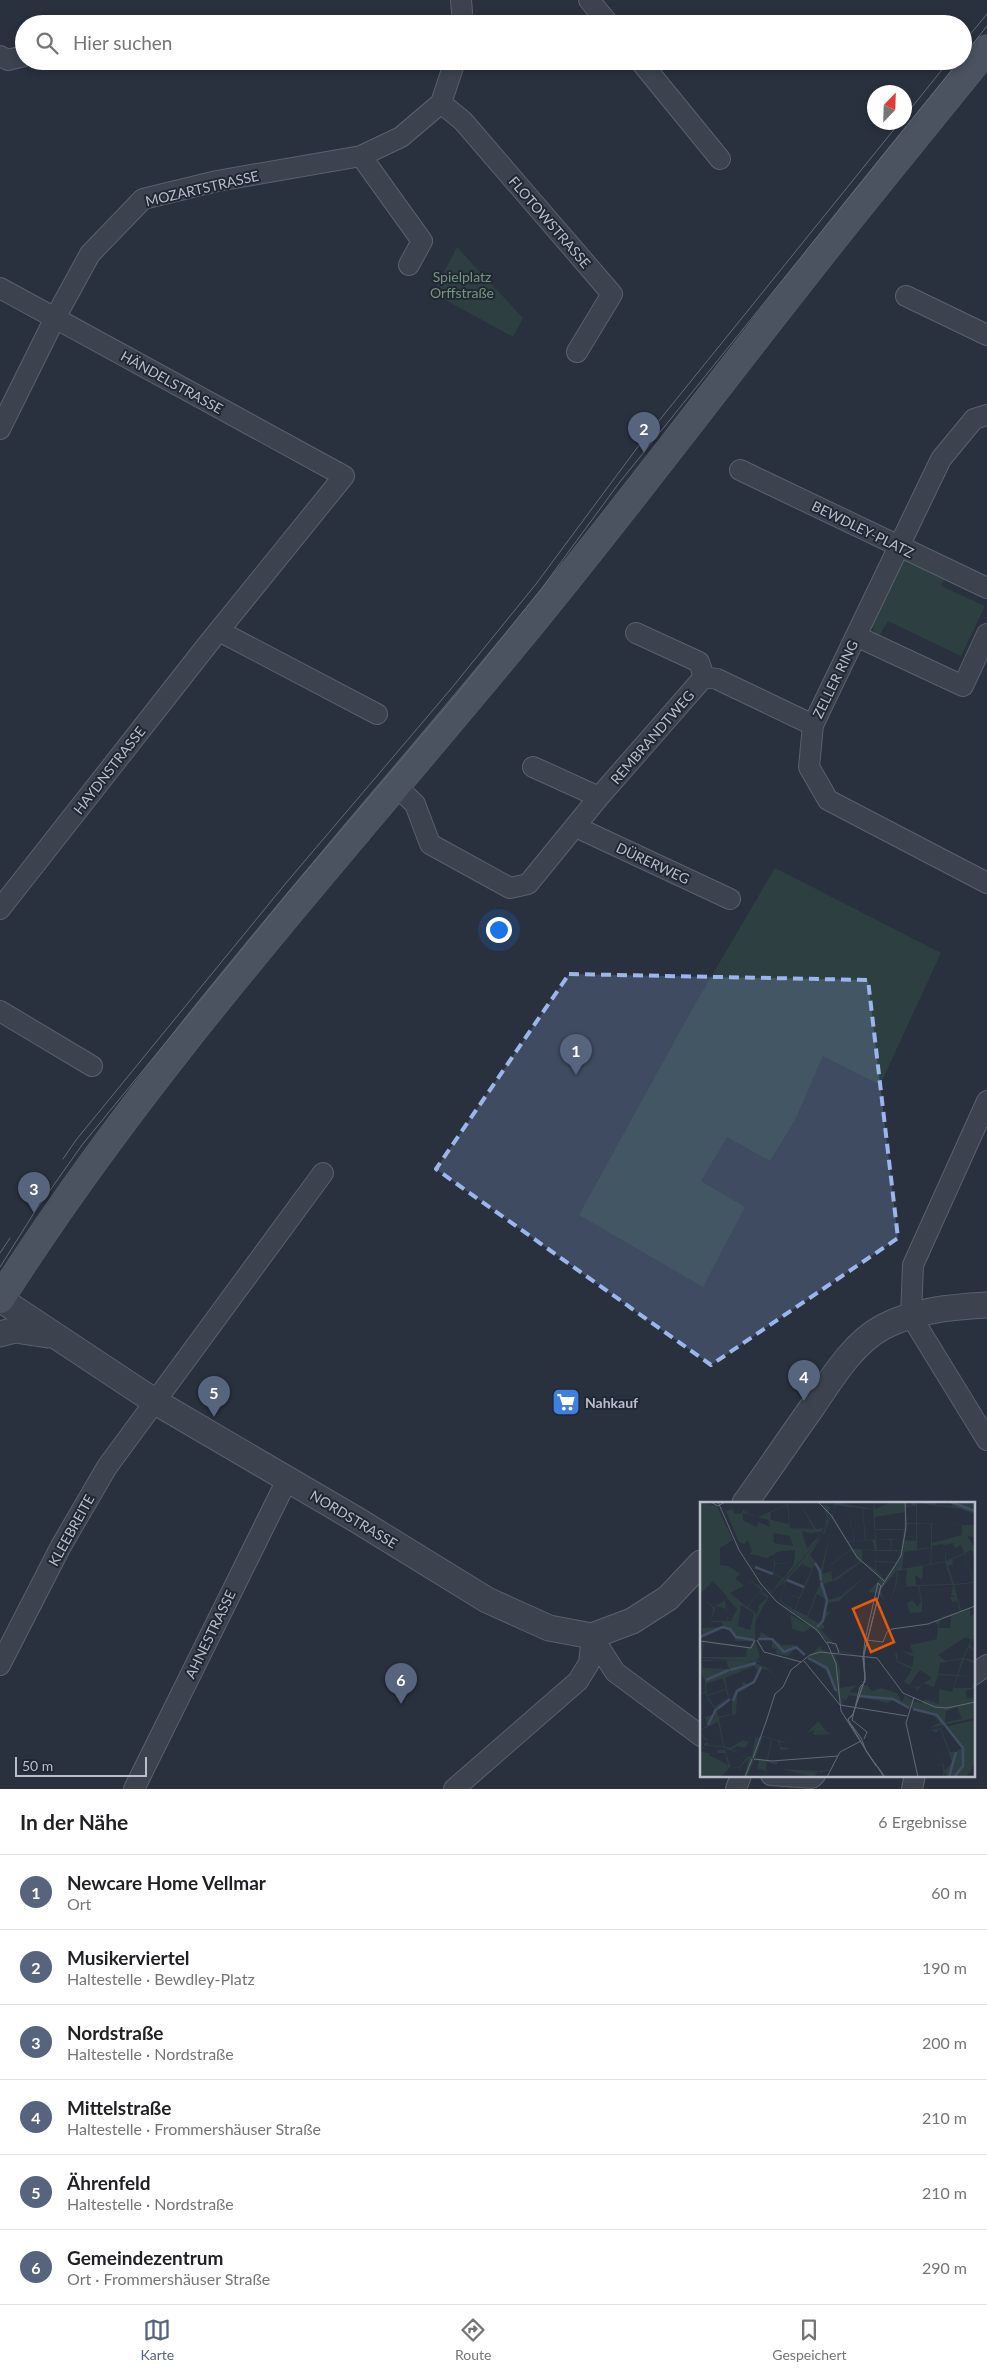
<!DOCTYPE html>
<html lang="de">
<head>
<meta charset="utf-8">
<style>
  body { margin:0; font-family:Lato,sans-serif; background:#f2f2f2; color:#202124 }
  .compass { position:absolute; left:867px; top:85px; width:45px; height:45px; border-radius:50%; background:#fff; box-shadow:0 2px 8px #0003; rotate:23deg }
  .scale { position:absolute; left:15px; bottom:12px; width:132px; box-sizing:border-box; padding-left:5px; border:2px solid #b9bec9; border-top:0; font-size:14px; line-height:18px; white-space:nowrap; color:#b9bec9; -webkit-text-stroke:4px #212833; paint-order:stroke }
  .you { position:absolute; left:498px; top:929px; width:18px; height:18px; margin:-12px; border:4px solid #fff; border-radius:50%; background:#1a73e8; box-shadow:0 0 0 8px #1a73e833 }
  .badge { display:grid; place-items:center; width:32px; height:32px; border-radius:50%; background:#57647e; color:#fff; font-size:16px; font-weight:700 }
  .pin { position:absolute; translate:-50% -41px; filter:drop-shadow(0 1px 2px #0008) }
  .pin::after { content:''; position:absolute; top:26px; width:18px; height:15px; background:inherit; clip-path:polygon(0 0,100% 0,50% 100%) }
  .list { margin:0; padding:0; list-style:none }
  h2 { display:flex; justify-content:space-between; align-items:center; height:65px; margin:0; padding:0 20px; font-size:21px }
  h2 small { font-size:16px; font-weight:400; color:#757577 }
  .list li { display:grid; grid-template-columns:32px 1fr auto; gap:15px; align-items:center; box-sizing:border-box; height:75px; padding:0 20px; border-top:1px solid #e0e0e0 }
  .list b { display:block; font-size:19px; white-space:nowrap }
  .list p { margin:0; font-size:16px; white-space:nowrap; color:#757577 }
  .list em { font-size:16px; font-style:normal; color:#757577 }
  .icon { flex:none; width:28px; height:28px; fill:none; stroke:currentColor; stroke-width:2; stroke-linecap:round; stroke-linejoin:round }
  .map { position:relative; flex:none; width:987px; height:1789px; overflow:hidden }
  .search { position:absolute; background:#fff; box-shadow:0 2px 8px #0003; left:15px; right:15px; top:15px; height:55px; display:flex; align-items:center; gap:12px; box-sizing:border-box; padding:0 18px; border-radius:28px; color:#757577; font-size:19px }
  .sheet { height:515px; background:#fff }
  nav { display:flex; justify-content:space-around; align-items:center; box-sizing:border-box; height:70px; border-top:1px solid #e0e0e0; background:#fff; font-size:14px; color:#757577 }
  nav a { display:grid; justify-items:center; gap:2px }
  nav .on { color:#57647e }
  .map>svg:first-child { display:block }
  .green { fill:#2e3f41 }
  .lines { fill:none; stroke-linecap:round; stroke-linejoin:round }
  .minor-casing { stroke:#5a616c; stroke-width:22 }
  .tertiary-casing { stroke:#5a616c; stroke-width:27 }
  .secondary-casing { stroke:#5a616c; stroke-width:29 }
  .minor { stroke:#3c434e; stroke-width:20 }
  .tertiary { stroke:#3c434e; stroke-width:25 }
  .secondary { stroke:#4b5260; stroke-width:28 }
  .tram { stroke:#616976; stroke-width:1 }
  .marked { fill:#9ab6ec; fill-opacity:0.2; stroke:#9ab6ec; stroke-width:4; stroke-dasharray:10 6; stroke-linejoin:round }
  .labels { text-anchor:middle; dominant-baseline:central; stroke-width:4; stroke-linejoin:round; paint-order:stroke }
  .street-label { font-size:14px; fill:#b9bec9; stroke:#212833 }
  .park-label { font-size:14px; fill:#73977d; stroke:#212833 }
  .poi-label { font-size:14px; font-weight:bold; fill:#b9bec9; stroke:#212833; text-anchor:start }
  .inset-river { fill:none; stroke:#414d65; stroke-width:2.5 }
  .inset-road { fill:none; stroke:#636976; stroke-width:1 }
  .view { fill:#e8590c; fill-opacity:0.15; stroke:#e8590c; stroke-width:2.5 }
  .inset-edge { fill:none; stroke:#b9bec9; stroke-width:2.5 }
</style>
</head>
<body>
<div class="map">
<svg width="987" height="1789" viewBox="0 0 987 1789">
  <rect width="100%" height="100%" fill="#29313e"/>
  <path class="green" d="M457 247 523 318 513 337 433 293Z
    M905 550 949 570 941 586 985 606 961 656 888 621 879 636 875 635 871 623Z
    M775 868 941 953 880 1085 823 1056 795 1120 770 1161 727 1137 701 1181 745 1207 703 1287 579 1215 690 1013Z"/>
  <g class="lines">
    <defs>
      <path id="minor" d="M461 0 463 24
        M589 0 609 24
        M0 56 8 60 24 56
        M640 61 720 159
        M441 103 463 121 612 294 577 352
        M361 156 422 241 409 265
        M0 288 344 476 208 644 0 909
        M906 296 987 335
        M987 415 974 419 941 459 813 725 809 767 828 800 987 883
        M0 429 55 318 90 254 143 199 217 181 361 156 401 137 441 103 455 61
        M740 470 987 588
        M219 631 377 714
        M636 633 699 662 704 677
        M856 636 963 686 987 634
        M533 767 599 797
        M396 786 415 804 430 844 510 888 528 884 599 797 704 677 717 679 813 725
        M576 827 730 899
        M0 1011 92 1066
        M987 1101 913 1265 911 1316 987 1440
        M592 1636 615 1672 701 1736
        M0 1665 61 1546 107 1467 323 1173
        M973 1675 987 1665
        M771 1775 812 1778 815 1775
        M134 1789 287 1480
        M454 1789 578 1681 589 1663 592 1636
        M736 1789 741 1775
        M912 1789 915 1775"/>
      <path id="tertiary" d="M0 1299 154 1401 357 1520 487 1600 549 1628 592 1636 632 1621 668 1598 701 1563
        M0 1334 15 1330 48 1335
        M745 1503C768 1471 790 1438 813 1406 832 1378 853 1343 883 1327 915 1310 952 1307 987 1305"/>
      <path id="secondary" d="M0 1299C147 1067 334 863 509 651 622 515 726 374 836 236 886 173 937 111 987 49"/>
    </defs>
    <use href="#minor" class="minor-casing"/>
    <use href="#tertiary" class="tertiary-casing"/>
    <use href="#secondary" class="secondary-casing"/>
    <use href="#minor" class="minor"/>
    <use href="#tertiary" class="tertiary"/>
    <use href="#secondary" class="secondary"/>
    <path class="tram" d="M963 43 987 14
      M963 56 987 26
      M904 117 949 61
      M63 1159 76 1140 286 883 450 690 536 584 637 448 900 122
      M0 1253 10 1238
      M0 1267 34 1213 82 1145 292 888 456 695 542 588 619 483 959 61"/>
  </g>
  <path class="marked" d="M569 974 868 980 898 1238 711 1365 436 1169Z"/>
  <defs>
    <symbol id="supermarket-square" viewBox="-11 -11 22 22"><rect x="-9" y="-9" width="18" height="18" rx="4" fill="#3f7fe0" stroke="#212833"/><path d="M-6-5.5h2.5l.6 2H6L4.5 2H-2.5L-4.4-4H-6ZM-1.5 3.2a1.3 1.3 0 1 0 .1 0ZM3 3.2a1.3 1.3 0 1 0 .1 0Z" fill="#fff"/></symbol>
  </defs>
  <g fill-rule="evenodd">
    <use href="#supermarket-square" x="550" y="1386" width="32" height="32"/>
  </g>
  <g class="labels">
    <g class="street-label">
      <text transform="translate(202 188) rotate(-13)">MOZARTSTRASSE</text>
      <text transform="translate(550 222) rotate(49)">FLOTOWSTRASSE</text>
      <text transform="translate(172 382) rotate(29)">HÄNDELSTRASSE</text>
      <text transform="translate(863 529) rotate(26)">BEWDLEY-PLATZ</text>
      <text transform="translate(835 679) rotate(-64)">ZELLER RING</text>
      <text transform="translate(652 737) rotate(-49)">REMBRANDTWEG</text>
      <text transform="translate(109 770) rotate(-52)">HAYDNSTRASSE</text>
      <text transform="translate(653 863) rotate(25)">DÜRERWEG</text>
      <text transform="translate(354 1519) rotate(31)">NORDSTRASSE</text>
      <text transform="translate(71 1530) rotate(-61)">KLEEBREITE</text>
      <text transform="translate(210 1634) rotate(-64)">AHNESTRASSE</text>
    </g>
    <g class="park-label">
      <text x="462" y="276">Spielplatz<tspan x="462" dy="16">Orffstraße</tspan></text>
    </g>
    <g class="poi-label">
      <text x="585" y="1402">Nahkauf</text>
    </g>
  </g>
  <g transform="translate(700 1502)">
    <rect width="275" height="275" fill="#29313e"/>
    <path d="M0 0 17 4 33 38 20 46V63L28 64 41 72 35 76 44 84 52 79 63 87 61 90 69 94 55 120V139L60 155 56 158 60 160 0 156 3 138 50 145 52 139H35V135L26 126 4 134 1 126 23 125 22 120H11L13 106 6 99 14 105 28 96 13 79 0 92ZM52 80 61 88 47 105 30 91ZM60 90 67 96 59 103 57 112 48 105ZM28 97 37 107 31 119H28L25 98ZM41 103 54 111 50 128 38 124ZM16 104 27 107V119H11ZM4 140 47 146 46 155H2ZM99 0 116 27 124 26 127 14 121 1 128 0 122 2 130 5 127 20 115 42 71 92 67 85 72 90 82 76 54 65 73 72 75 52 67 56 50 52 52 49 48 38 44 42 39 40 26 9 33 7 34 12 42 11 43 7 45 10 46 7 47 11 58 15 88 2 90 26 114 27ZM87 3 89 22 71 18 70 11ZM43 11 69 18 70 25 59 20 56 25 43 18ZM102 29 111 31 123 29 107 47ZM73 31 90 34 93 44 74 41ZM83 49 95 48 94 62 75 61V51ZM75 62H93V63L84 76 74 72ZM134 0 173 7 174 0 175 7 192 0H206L207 4 212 3 211 0H236V3L252 4V1L246 0H275V12L257 6 229 3 217 0V21L275 23V35L267 34 275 46V57L272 48 265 51 275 84 274 81 254 83 261 109 270 106V114L275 112V138L272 137 270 143 275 149 269 145 264 156 275 159V162L264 157 258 173 275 175 258 174 254 186H272L275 177V186L265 189 267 196H275V216L230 226 240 220 233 214 234 212 200 203 195 198 187 201 149 193 145 199 142 196 143 204 126 169 108 156 120 144 121 147 135 152 140 167V186L158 183 149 190 159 191 161 184 167 183 172 189 181 186 197 191 202 200 205 193 213 199 222 201 225 197 239 202V187L252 190 257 174 238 173 234 185 223 181 216 190 217 186 204 180 212 167 197 160 195 152 197 150 198 159 212 165 214 155 200 148 213 152 210 143 237 137 238 123 234 119 240 117 239 126H250L251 115 242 116 241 115 260 110 257 99 252 100 250 95H256L251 93 253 83 219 84 222 97V110L210 111 207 101 212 98 218 105 221 99 218 84 196 85 191 96 188 102 195 85 197 68 181 88 183 97 177 91 168 90 180 77 172 68 139 99 128 101 126 110H130L122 121 125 126 120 127 141 149 155 152 141 150 80 99 85 80 79 85 122 34 130 13 135 11ZM136 3 148 5 154 39H147L133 14ZM216 4V21H207L206 5ZM148 5 162 6 165 38 155 39ZM163 7H173L175 37 166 38ZM205 10 204 27H175V15ZM131 15 151 47 131 62V69L122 72 130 33 125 30ZM207 22H216V39L205 38ZM217 22H231V45L217 47ZM232 22H262V33L232 41ZM175 28H204L201 48H191L192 38 196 37H176ZM124 31 130 32 121 67 110 53ZM176 37 191 38 190 48H177ZM172 38 175 48 153 47 148 40ZM253 41 255 46 261 43 264 51 246 59 245 43ZM241 42 245 43V59L231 62 232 44ZM231 46 230 62 202 67 204 50ZM151 48 159 60 132 78 131 63ZM162 48 176 49 175 67 162 59ZM176 49H201L197 60 176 59ZM265 52 273 80 254 82 248 64 253 62 252 57ZM161 60 171 67 170 70 141 94 128 98 124 82 138 77ZM176 60 197 61 184 77 176 68ZM245 60 252 82 216 83 215 73 222 78 223 64ZM102 62 112 67 104 84 87 77ZM115 62 121 80 116 91 105 85ZM207 67 206 84 196 85 198 69ZM86 79 104 85 99 96 83 89ZM105 85 116 91 107 114 95 108ZM83 89 99 97 94 108 81 99ZM117 92 127 98 120 122 108 115ZM266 135 271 138 263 156 246 159 238 153ZM262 157 257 173 238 172 240 161ZM220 168 232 176 218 185 209 183ZM257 205 262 217 245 220 246 209ZM91 113 110 124 109 127 103 130 92 127 91 118 87 115 91 117ZM61 130 82 143H94L95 147 88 154 76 152 77 147 72 146V138H59ZM1 158 51 159 67 166 83 182 68 168 62 167 54 181 37 192 36 212 19 216 24 244 30 246 43 238 49 240 45 246 38 244 31 247 47 255 52 254 55 236 63 234 88 241 80 240V244L90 247 81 248 78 239 72 237 68 258 78 259 77 263 67 260 65 275V268L57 267 59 259 54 258 47 275H52H44L49 256 40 265V272L39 266 30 265 21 275H0V250L9 251 8 244 5 243 4 246H0L4 245V241H8L0 231 7 237 8 243 23 244 18 220 0 229 8 223 0 204 8 198 5 191 0 193 5 189V179L0 180 5 178 0 171ZM1 159H26L29 167 3 166ZM54 164 60 171 49 182 42 180V184L36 188 32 196V212L18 215 17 207 22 205 30 198 16 206 29 195 25 176ZM23 176 26 187 7 193 6 182ZM26 188 28 195 15 205 7 194ZM8 198 15 207 12 216 10 213 5 215 0 203ZM63 235 71 237 67 258 55 256ZM8 244 23 245 24 248H17L18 251H25L28 263 9 253ZM24 246 41 252 47 256 39 265H31ZM275 218V260L271 268 266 275H246L245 270 243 275V263L233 264 243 262 236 231 231 228ZM245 225 262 245 256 250H250L241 226ZM240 226 252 260 245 269 236 231ZM118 219 127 230 131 232 113 233 114 228 107 231ZM81 267 118 269 132 268 120 271 118 269 114 275Z" fill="#2e3f41" fill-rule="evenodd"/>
    <path class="inset-river" d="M251 0 275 9M115 61 120 69 121 79M55 65 73 72M87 78 104 85M117 125 123 119 127 98 121 80M0 135 22 125 30 127 36 135 54 138M58 137H72L84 150 96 145 105 153M108 156 127 166 136 189M30 168 56 161M6 178 29 168M159 194 193 197 209 206M33 199 37 189 54 180 61 165M17 207 30 197M213 207 237 213 263 246V264L254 275M8 223 16 207M249 275 256 250"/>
    <path class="inset-road" d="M11 0 18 4 25 0M18 0 39 48 61 82 77 100 117 128 128 143 136 162 141 209 176 264M118 0 131 13 157 55 184 79M57 138 64 150 101 160M166 138 183 140 187 130 192 127 228 122 275 104M0 139 51 146 55 138M127 140 136 142 139 151M164 153 180 87 201 54 206 25 205 0M104 159 140 203 207 214M214 195 206 221 218 275M66 220 75 192 83 185 91 168 110 153 120 150 177 156 203 191 235 205 247 206 275 200M164 237 167 230 152 218 160 185 165 180 164 153M53 256 66 220M54 257 72 259 138 254M45 275 52 257M127 275 140 250 161 239M184 275 176 263 175 261 173 259 166 249 162 238 161 236 148 218 149 216 152 214 153 212 165 177V171L163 155 181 84 178 81 165 138 163 157 165 177 153 212 149 216 148 218 167 250 174 260 175 261 176 263 178 265 185 275"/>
    <path class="view" d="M176 97 194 140 171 150 153 107Z"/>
    <rect width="275" height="275" class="inset-edge"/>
  </g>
</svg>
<svg class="compass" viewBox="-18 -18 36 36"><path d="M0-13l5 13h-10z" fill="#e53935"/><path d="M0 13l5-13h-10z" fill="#757577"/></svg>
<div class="scale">50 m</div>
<div class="you"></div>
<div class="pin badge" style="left:576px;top:1075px">1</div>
<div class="pin badge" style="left:644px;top:453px">2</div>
<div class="pin badge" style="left:34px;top:1213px">3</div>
<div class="pin badge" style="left:804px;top:1401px">4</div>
<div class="pin badge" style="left:214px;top:1417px">5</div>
<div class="pin badge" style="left:401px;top:1704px">6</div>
<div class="search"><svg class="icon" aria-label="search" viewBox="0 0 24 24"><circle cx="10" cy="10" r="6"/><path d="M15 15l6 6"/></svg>Hier suchen</div>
</div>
<section class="sheet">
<h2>In der Nähe<small>6 Ergebnisse</small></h2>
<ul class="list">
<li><span class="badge">1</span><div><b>Newcare Home Vellmar</b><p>Ort</p></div><em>60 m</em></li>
<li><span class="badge">2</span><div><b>Musikerviertel</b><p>Haltestelle · Bewdley-Platz</p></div><em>190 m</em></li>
<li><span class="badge">3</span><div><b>Nordstraße</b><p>Haltestelle · Nordstraße</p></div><em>200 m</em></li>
<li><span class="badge">4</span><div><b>Mittelstraße</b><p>Haltestelle · Frommershäuser Straße</p></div><em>210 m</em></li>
<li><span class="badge">5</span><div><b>Ährenfeld</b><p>Haltestelle · Nordstraße</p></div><em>210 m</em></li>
<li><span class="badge">6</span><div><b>Gemeindezentrum</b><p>Ort · Frommershäuser Straße</p></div><em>290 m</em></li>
</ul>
</section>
<nav>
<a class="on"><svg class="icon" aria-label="map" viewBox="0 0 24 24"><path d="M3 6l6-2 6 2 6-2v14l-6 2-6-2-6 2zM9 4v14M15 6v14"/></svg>Karte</a>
<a><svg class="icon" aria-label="directions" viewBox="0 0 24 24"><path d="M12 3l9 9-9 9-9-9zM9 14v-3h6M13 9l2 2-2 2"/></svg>Route</a>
<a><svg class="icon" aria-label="saved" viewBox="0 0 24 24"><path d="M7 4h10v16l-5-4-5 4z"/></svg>Gespeichert</a>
</nav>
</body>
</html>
